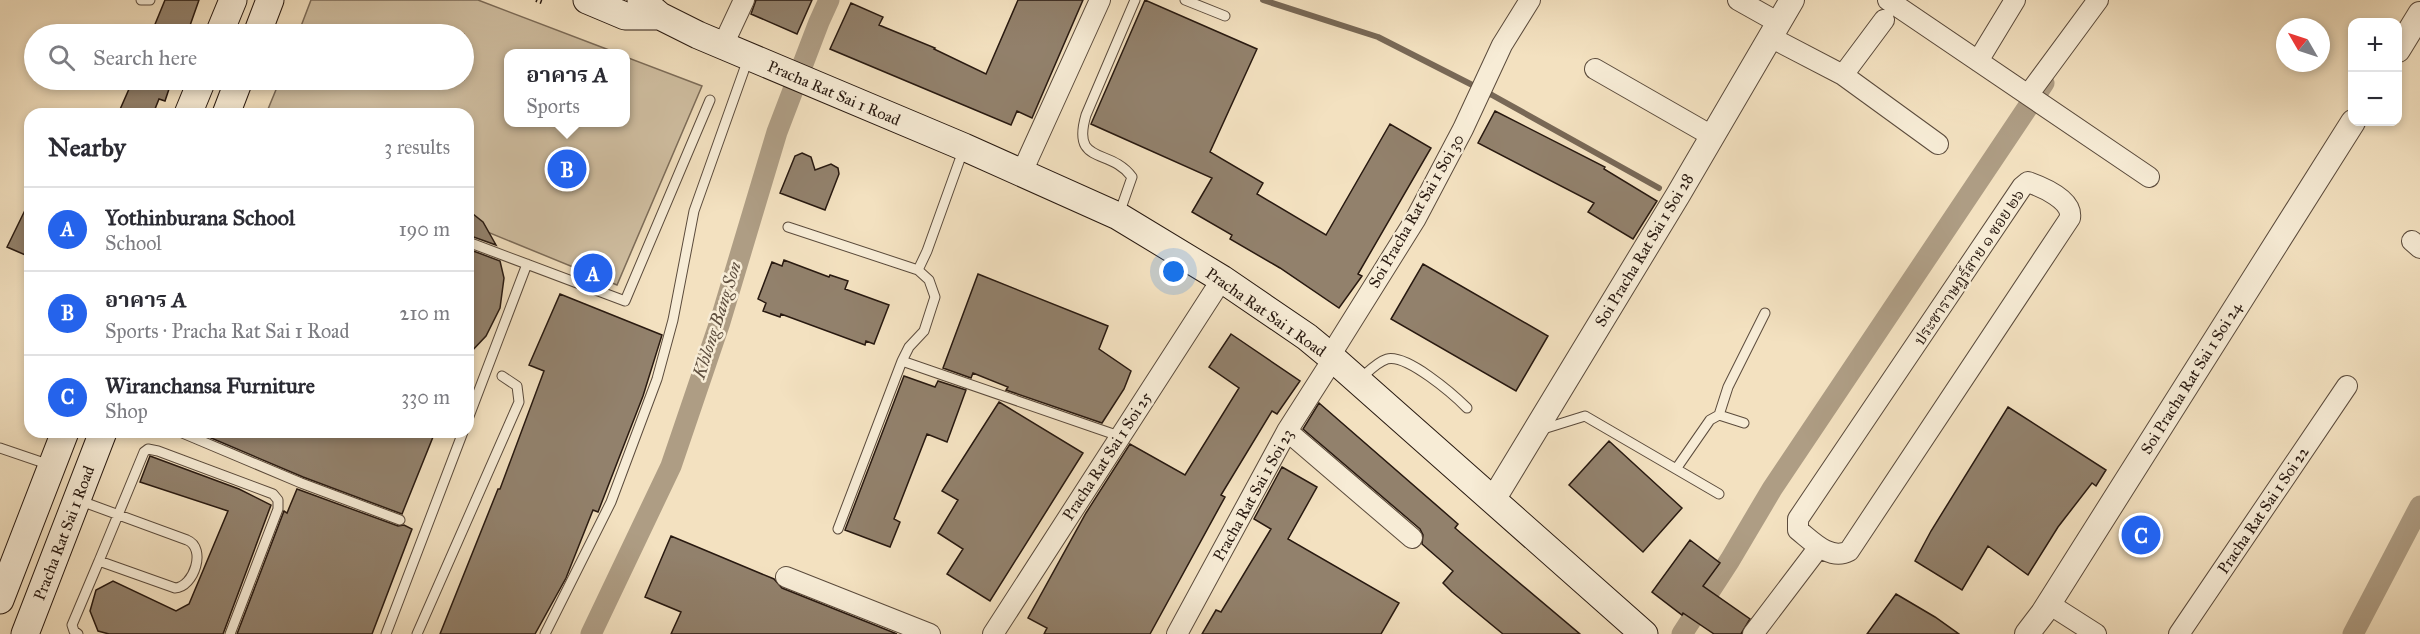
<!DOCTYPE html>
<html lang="en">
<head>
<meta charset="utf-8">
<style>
  body { margin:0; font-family:"IM FELL Great Primer","Noto Serif Thai",serif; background:#f7f7f7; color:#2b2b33 }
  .controls { position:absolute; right:18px; top:18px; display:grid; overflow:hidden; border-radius:12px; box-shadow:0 3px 9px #0003 }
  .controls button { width:54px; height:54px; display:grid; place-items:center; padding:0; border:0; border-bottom:2px solid #e1e1e2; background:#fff; color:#2b2b33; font:30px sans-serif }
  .compass { position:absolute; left:2276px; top:18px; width:54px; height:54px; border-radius:50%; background:#fff; box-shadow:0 3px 9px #0003; rotate:309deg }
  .you { position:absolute; left:1174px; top:272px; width:21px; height:21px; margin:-15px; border:4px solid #fff; border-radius:50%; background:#1a73e8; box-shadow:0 0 0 9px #1a73e833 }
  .badge { display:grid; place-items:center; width:39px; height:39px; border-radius:50%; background:#2563eb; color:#fff; font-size:20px; font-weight:700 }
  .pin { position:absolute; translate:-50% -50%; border:3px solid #fff; box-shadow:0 2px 6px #0006 }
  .popup { position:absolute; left:504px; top:49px; width:126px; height:78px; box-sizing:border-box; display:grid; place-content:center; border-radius:12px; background:#fff; filter:drop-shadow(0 2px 4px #0005); font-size:20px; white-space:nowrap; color:#7c7c81 }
  .popup b { font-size:22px; color:#2b2b33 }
  .popup::after { content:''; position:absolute; left:50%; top:100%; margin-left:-12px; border:12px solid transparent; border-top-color:#fff }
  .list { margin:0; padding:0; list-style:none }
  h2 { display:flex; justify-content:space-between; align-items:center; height:78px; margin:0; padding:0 24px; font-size:26px }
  h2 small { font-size:20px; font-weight:400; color:#7c7c81 }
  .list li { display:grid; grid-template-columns:39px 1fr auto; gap:18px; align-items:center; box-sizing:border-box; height:84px; padding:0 24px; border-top:2px solid #e1e1e2 }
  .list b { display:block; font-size:22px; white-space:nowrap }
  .list p { margin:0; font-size:20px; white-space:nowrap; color:#7c7c81 }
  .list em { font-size:20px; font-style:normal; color:#7c7c81 }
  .icon { flex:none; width:33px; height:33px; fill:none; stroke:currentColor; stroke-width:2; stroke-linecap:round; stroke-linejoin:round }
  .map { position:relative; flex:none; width:2420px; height:634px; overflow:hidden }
  .search { position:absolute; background:#fff; box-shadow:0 3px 9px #0003; left:24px; top:24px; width:450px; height:66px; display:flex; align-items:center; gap:15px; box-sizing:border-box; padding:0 21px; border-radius:33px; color:#7c7c81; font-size:22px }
  .panel { position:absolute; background:#fff; box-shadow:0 3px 9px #0003; left:24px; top:108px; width:450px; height:330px; border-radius:18px }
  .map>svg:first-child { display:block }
  .green { fill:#d0bfa2; stroke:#7c6c59; stroke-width:1.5 }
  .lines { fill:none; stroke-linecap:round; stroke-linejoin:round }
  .stream { stroke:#786856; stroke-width:6 }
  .canal { stroke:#ae9d84; stroke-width:21 }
  .building { fill:#92816c; stroke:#281910; stroke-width:1.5 }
  .service-casing { stroke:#5b4b3c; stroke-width:11 }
  .minor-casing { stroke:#5b4b3c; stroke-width:22 }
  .tertiary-casing { stroke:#5b4b3c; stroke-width:26 }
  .secondary-casing { stroke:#281910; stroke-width:29 }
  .path { stroke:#281910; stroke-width:4; stroke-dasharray:1.5 3; stroke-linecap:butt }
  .service { stroke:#f7ecd6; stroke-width:9 }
  .minor { stroke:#f7ecd6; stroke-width:20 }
  .tertiary { stroke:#f7ecd6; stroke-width:24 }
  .secondary { stroke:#f7ecd6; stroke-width:27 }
  .labels { text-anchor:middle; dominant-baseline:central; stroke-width:5; stroke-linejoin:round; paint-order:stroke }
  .street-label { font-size:16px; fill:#281910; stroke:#f7ecd6 }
  .water-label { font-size:18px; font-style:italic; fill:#5e4e3e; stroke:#f7ecd6 }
</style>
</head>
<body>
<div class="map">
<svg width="2420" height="634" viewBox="0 0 2420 634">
  <rect width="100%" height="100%" fill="#f3e1c0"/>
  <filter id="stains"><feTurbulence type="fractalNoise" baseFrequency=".00333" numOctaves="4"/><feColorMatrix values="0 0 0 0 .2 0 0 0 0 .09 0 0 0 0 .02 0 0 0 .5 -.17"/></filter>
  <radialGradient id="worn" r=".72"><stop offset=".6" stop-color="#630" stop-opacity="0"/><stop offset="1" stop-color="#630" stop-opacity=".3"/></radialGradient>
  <path class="green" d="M311 0H478L617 53 508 54V122H626V57L702 86 617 285 468 224V114H266L280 80H464V34H298Z"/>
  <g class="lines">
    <path class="stream" d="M1263 0 1378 37 1492 95 1659 188"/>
    <path class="canal" d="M591 634 671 466 720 322 777 132 819 22 829 0
      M1682 634 1730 560 1772 489 2044 83
      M2353 634 2420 506"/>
  </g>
  <path class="building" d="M165 0H199L187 34H151Z
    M756 0H812L797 34 751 14Z
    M1018 0H1083L1032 118 1017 111 1011 125 830 49 851 3 883 17 879 25 935 48 934 49 986 74Z
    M1145 0 1257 49 1210 152 1263 183 1257 194 1326 235 1390 124 1431 148 1358 274 1362 276 1339 308 1280 268 1230 239 1232 235 1192 212 1212 178 1091 124Z
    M133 80H172L165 101 159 99 153 114H118Z
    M1495 111 1605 167 1604 169 1657 201 1633 239 1588 212 1594 203 1478 143Z
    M802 153 811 157 815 170 831 164 838 168 839 174 825 210 780 193 795 156Z
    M30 200V257L7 247Z
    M468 210 483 222 496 245 468 235Z
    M468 249 500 261 504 278 500 308 486 336 468 355Z
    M784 260 829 277 830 275 848 281 845 289 889 305 874 344 866 341 865 345 781 314 780 317 763 311 766 303 758 299 772 262 782 266Z
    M1423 264 1548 336 1516 391 1391 319Z
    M978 274 1108 326 1099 349 1131 371 1124 389 1102 423 1006 390 1008 387 973 373 971 378 943 368Z
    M560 294 662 335 643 396 598 512 593 510 566 578 535 634H440L498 489H500L544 371 529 365Z
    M1231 334 1300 381 1277 414 1272 411 1221 495 1225 497 1150 634H1044L1047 628 1028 618 1086 513 1130 444 1185 475 1239 388 1209 367Z
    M904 376 935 387 938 381 966 390 947 442 927 434 894 519 900 522 890 547 845 530Z
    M999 402 1083 453 990 601 947 574 963 549 938 533 958 500 942 491Z
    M1319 403 1458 524 1455 528 1484 553 1580 634H1503L1452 592 1443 583 1453 571 1422 544 1423 535 1420 529 1303 429Z
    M2008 407 2106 470 2096 486 2092 483 2058 527 2028 575 1988 546 1962 590 1915 561 1931 531Z
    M197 432H435L402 514 303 477Z
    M1609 441 1682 508 1643 552 1569 485Z
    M150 456 239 489 271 505 223 634H109L98 631 90 611 96 590 113 581 176 611 189 604 228 511 140 482Z
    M1282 467 1317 487 1288 539 1399 603 1381 634H1202L1216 610 1221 612 1271 529 1254 519Z
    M297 489 398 526 404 525 412 529 372 634H237L284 511 287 513Z
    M671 536 774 579 782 588 897 634H671L681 612 645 597Z
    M1690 540 1720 563 1703 586 1750 619 1741 634H1714L1683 613 1682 615 1652 592Z
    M1896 594 1935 617 1959 634H1867Z"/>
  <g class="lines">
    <defs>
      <path id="service" d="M141 0H150
        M1185 0 1225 16
        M1119 214 1132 177C1110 147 1071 166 1086 115L1135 0
        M788 227 918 270 927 251 964 148
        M468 242 625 301 710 100
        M902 361 1119 436
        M1360 379C1368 372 1377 362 1387 359 1407 354 1453 394 1467 408
        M1719 415 1728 387 1765 313
        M468 419 527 264
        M1540 430 1585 416 1719 494
        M180 432 301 483 400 520
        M0 448 50 465
        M1676 469 1710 420 1719 415 1744 423
        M78 500 187 540C207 548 194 587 175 588L99 561 144 452 148 449 158 451 273 494 278 500V509L230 634
        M838 529 902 361 909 347 924 331 935 297 929 280 918 270
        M78 634 74 631 72 625 99 561
        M386 634 463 432
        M417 634 519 402 517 386 502 376
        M545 634 611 502 657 379 673 320 694 211 748 59"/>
      <path id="minor" d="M1738 0 1779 23
        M1888 0 2149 177
        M1772 38 1843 75 1884 20
        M723 45 744 0
        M1978 61 2015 0
        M1595 69 1712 136
        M1843 75 1938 144
        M2028 95 2098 0
        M1022 172 1100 0
        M2028 182C2042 187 2073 200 2070 218L1849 551C1830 561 1812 541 1798 530V519L2022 187Z
        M2412 241 2420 248
        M1330 356 1415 220 1463 129 1502 45 1530 0
        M1287 431 1412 538
        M786 577 930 634
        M2049 604 2096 634
        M993 634 1222 279
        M1177 634 1287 431 1333 359
        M1753 634 1819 547
        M2179 634 2347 386"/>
      <path id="tertiary" d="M2398 50 2420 14
        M1493 500 1678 195 1792 0
        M2027 634 2043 613 2353 122"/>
      <path id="secondary" d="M587 0 625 16H660
        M641 0 660 16 698 35 964 147 1118 216 1222 279 1307 337 1330 356 1644 634
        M219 34 233 0
        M257 34 270 0
        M188 114 202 80
        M226 114 239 80
        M0 600 65 432
        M25 634 103 432"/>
    </defs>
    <use href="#service" class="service-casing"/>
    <use href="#minor" class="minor-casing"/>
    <use href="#tertiary" class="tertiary-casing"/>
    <use href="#secondary" class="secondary-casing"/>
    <path class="path" d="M536 0 544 3"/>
    <use href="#service" class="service"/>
    <use href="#minor" class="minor"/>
    <use href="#tertiary" class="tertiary"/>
    <use href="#secondary" class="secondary"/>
  </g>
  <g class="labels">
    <g class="street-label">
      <text transform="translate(834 93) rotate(23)">Pracha Rat Sai 1 Road</text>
      <text transform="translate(1416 211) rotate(-60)">Soi Pracha Rat Sai 1 Soi 30</text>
      <text transform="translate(1644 250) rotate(-59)">Soi Pracha Rat Sai 1 Soi 28</text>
      <text transform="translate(1969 267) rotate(-56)">ประชาราษฎร์สาย ๑ ซอย ๒๖</text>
      <text transform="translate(1266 312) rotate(35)">Pracha Rat Sai 1 Road</text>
      <text transform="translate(2191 378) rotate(-58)">Soi Pracha Rat Sai 1 Soi 24</text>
      <text transform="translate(1107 456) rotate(-57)">Pracha Rat Sai 1 Soi 25</text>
      <text transform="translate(1253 495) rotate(-61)">Pracha Rat Sai 1 Soi 23</text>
      <text transform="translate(2263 510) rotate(-56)">Pracha Rat Sai 1 Soi 22</text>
      <text transform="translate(64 533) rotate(-69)">Pracha Rat Sai 1 Road</text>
    </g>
    <g class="water-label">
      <text transform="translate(717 320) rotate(-72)">Khlong Bang Son</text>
    </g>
  </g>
  <rect width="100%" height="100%" filter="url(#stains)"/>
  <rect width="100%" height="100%" fill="url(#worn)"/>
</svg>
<div class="controls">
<button>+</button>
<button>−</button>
</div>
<svg class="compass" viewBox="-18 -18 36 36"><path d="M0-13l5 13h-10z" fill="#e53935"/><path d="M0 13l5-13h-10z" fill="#7c7c81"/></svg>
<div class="you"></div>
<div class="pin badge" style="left:593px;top:273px">A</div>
<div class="pin badge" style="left:567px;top:169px">B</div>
<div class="popup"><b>อาคาร A</b>Sports</div>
<div class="pin badge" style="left:2141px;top:535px">C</div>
<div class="search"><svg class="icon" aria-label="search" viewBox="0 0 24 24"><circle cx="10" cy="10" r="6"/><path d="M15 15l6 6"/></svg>Search here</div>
<section class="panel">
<h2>Nearby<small>3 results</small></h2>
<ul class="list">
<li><span class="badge">A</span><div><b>Yothinburana School</b><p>School</p></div><em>190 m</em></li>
<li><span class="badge">B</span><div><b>อาคาร A</b><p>Sports · Pracha Rat Sai 1 Road</p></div><em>210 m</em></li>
<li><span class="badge">C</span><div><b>Wiranchansa Furniture</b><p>Shop</p></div><em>330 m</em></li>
</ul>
</section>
</div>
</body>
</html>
